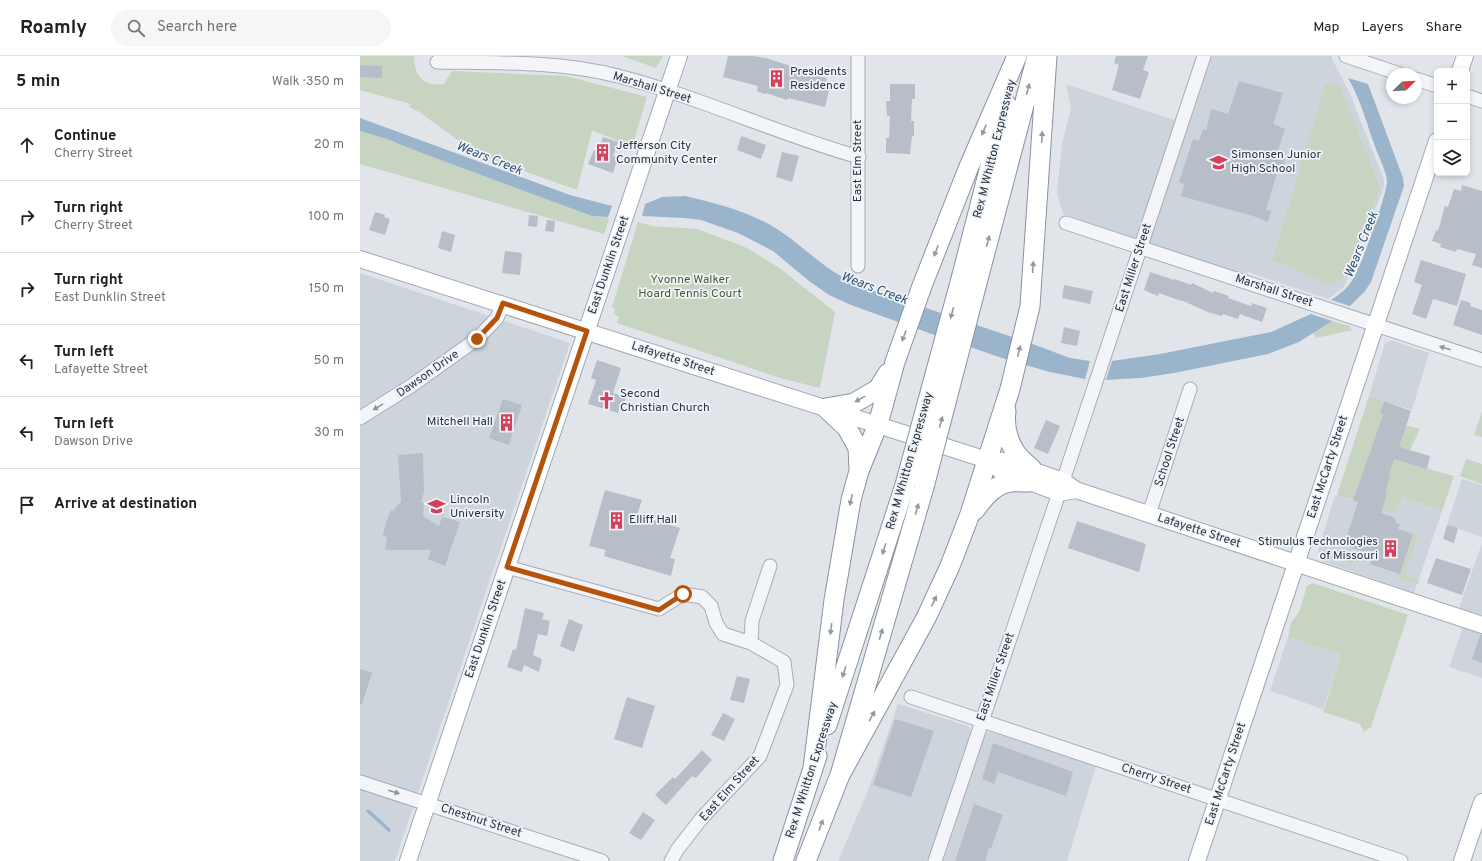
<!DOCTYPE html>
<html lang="en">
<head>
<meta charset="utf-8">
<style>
  body { margin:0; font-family:Overpass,sans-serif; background:#f6f6f6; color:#202124 }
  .controls { position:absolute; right:12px; top:12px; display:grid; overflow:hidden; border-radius:6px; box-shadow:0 2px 6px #0003 }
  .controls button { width:36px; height:36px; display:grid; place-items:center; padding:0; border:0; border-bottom:1px solid #e0e0e0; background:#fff; color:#202124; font:20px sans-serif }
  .compass { position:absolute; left:1026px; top:12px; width:36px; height:36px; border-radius:50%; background:#fff; box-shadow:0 2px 6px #0003; rotate:66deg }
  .stop { position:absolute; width:12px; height:12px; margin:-9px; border:3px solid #b45309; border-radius:50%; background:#fff }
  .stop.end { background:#b45309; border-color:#fff; box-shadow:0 1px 4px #0008 }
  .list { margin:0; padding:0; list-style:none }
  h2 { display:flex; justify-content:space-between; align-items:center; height:52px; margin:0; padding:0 16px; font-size:17px }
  h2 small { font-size:13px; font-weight:400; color:#757577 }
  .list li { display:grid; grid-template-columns:26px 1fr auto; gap:12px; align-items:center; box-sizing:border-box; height:72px; padding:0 16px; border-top:1px solid #e0e0e0 }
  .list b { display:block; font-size:15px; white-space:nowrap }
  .list p { margin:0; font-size:13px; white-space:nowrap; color:#757577 }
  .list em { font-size:13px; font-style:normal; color:#757577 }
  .icon { flex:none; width:22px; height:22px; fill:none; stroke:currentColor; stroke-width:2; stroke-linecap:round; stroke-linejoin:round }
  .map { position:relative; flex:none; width:1122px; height:805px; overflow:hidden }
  header { display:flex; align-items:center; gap:24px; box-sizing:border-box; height:56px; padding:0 20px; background:#fff; border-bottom:1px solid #e0e0e0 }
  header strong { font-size:19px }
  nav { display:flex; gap:22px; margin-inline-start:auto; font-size:14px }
  .search { width:280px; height:36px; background:#f6f6f6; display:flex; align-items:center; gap:10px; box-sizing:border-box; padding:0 14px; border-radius:22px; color:#757577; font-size:15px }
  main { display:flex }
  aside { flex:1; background:#fff }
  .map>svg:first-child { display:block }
  .built { fill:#ced4dc }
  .green { fill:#c7d4c1 }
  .water { fill:#9ab4cc }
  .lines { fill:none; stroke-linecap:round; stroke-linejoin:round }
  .stream { stroke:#9ab4cc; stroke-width:3.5 }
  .building { fill:#b7bec8 }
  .minor-casing { stroke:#a6acb5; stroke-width:15 }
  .major-casing { stroke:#9fa9b6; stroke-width:18 }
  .highway-casing { stroke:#8793a1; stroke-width:21 }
  .minor { stroke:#f4f5f8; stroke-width:13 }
  .major { stroke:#fff; stroke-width:16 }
  .highway { stroke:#fff; stroke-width:19 }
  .highway-bridge-casing { stroke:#8793a1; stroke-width:21; stroke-linecap:butt }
  .highway-bridge { stroke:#fff; stroke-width:19 }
  .oneway { fill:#9499a1 }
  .oneway2 { fill:#8e949e }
  .route { stroke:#b45309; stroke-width:5 }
  .labels { text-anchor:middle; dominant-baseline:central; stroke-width:3.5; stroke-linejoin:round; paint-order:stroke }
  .poi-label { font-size:12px; fill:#283343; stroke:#f0f4f7; text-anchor:start }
  .street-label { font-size:12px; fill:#283343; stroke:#f0f4f7 }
  .park-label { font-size:12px; fill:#3e5f35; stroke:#f0f4f7 }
  .water-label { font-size:13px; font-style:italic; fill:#305379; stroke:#f0f4f7 }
</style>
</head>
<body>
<header>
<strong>Roamly</strong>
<div class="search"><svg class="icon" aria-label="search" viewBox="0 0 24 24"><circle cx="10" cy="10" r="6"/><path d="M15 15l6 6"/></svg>Search here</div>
<nav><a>Map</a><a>Layers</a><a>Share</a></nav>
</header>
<main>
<aside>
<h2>5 min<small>Walk · 350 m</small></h2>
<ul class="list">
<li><svg class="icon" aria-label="ahead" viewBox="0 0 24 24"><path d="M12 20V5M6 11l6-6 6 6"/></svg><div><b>Continue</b><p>Cherry Street</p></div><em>20 m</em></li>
<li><svg class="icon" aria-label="right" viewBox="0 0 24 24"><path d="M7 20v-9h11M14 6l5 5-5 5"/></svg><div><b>Turn right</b><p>Cherry Street</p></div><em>100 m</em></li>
<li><svg class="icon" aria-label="right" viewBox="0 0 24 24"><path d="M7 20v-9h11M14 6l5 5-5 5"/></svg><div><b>Turn right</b><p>East Dunklin Street</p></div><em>150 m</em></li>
<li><svg class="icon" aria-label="left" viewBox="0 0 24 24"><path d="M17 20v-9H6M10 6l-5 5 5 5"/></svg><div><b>Turn left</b><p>Lafayette Street</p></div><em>50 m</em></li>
<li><svg class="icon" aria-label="left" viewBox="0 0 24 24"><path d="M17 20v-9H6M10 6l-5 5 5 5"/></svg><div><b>Turn left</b><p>Dawson Drive</p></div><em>30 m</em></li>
<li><svg class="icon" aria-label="arrive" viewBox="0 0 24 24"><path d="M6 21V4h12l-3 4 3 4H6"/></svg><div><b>Arrive at destination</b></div></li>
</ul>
</aside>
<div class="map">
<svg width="1122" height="805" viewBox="0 0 1122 805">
  <rect width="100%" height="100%" fill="#e1e5ea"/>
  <path class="built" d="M852 0H972V3L990 38 1024 124V131L984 231 968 243 888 216 887 220 703 158 697 136 702 88 711 52 706 28 829 69Z
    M0 217 210 287 35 805H0Z
    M1029 285H1034L1069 297 1052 354 1009 340 1025 287Z
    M1102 423 1122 429V481L1087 469Z
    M975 439 1035 458 1041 441 1082 455 1054 537 961 505 958 495Z
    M1122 487V559L1099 552Z
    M1103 572 1122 578V622L1089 611Z
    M928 581 981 599 963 653 910 635Z
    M538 648 608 670 611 674 610 680 568 805H478L507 737Z
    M627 676H631L736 710 707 805H583L623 680Z"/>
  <path class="green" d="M0 0H54C54 20 64 31 84 28L92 15 206 20 287 41 272 91 232 74 217 134 147 109 113 95 59 56 49 51 51 48 0 34Z
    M262 0H303L296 12Z
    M966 27 980 29 1020 132 983 222 971 230 931 211 912 205Z
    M0 75 27 83 59 96 232 160 248 161 249 163 244 178 0 108Z
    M278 166 292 170 337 173 385 191 418 211 475 256 460 332 420 322 257 267 259 261 254 258 255 252 252 251Z
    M972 265 989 270 992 274 956 282 953 276Z
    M1009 340 1024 345 1020 356C1031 365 1046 370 1060 373L1050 394 1047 407 1094 420 1082 455 1042 441 1035 458 977 439Z
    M1122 355V381L1114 379Z
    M1106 403 1122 408V428L1100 420Z
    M1053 478 1058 480 1045 519 1059 524 1058 528 1053 526 1050 527 1038 523Z
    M963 493 995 504 993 508 963 499Z
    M953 527 1048 559 1011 671 1004 676 1000 668 963 656 981 599 928 581 931 567 939 556 947 530Z"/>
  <path class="water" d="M988 22 1008 28 1043 122 1044 130 1011 226 1005 235 990 250 971 244C980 238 987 233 993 223 1001 211 1027 138 1027 125 1026 114 1019 102 1016 93 1007 69 1001 44 988 22Z
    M0 62 210 139 252 150 248 161 232 160 59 96 27 83 0 75Z
    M325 140C355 147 391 156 417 173 439 187 457 206 479 219 485 223 492 226 498 229L670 287 710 302 730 305 725 323 690 316 645 303 569 277 491 249 469 239 449 225 413 195 378 177 341 164 324 162 282 160 285 148 302 141Z
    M951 258 972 265 939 286 908 298 814 317 781 322 746 324 752 305 800 298 911 276Z"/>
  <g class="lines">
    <path class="stream" d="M8 755 29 774"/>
  </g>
  <path class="building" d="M368 0H393L406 2 440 13 439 15 467 22 466 25 471 27 465 51 428 42 427 44 406 37 405 38 397 35 398 30 363 21Z
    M756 0H788L783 14 789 16 780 43 752 34 759 9 754 7Z
    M0 9 22 10V22L0 21Z
    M879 25 923 37 913 68 925 73 917 98 925 103 923 112 919 110 906 154 911 155 908 166 896 161 821 140 824 128 819 126 833 83 839 85 843 73 846 75 851 53 868 58Z
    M530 28H555V43H552L551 65H554V80H552L550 98 526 97V82H529L530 60H527L526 45H530Z
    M381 80 406 89 401 103 377 94Z
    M243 81 258 86 253 100 258 101 253 117 228 108 234 94 238 95Z
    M422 96 439 100 432 126 416 121Z
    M1102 129 1122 135V212L1112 209 1116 198 1097 193 1096 196 1080 191 1081 188 1072 185 1076 174 1078 175 1085 150 1088 151 1094 133 1101 135Z
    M15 156 25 159 24 161 30 163 25 179 9 174Z
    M169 159 178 160 177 171 168 170Z
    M187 164 195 165 194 176 185 175Z
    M82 175 95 179 91 196 78 192Z
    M145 195 162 197 160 219 142 217Z
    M1061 204 1106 218 1097 250 1073 243 1066 263 1052 258 1062 229 1054 226Z
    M790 216 814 224 815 223 831 229 832 227 853 237 854 235 869 240 868 242 891 250 892 247 907 252 902 266 880 258 878 263 863 258 862 260 848 256 821 244V245L799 237 798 240 784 234Z
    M704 229 733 235 730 248 702 242Z
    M1101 244 1111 247 1110 250 1122 254V279L1093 269Z
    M704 271 720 275 717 290 701 287Z
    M237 304 261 312 253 337 266 341 263 350 261 349 258 357 228 348 236 324 231 322Z
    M143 343 162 349 149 389 129 382Z
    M1024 345 1051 355 1039 391 1070 400 1067 413 1034 403 1029 419H1030L1025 436 1027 437 1021 457 1035 462 1036 467 1040 468 1038 473 1053 478 1040 518 1010 508 1013 499 984 489 998 446 993 445 1023 359 1020 356Z
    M686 364 700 370 688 398 674 392Z
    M63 397 64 436 61 446 64 447 63 460 79 470 82 461 100 466 85 510 68 503 71 494H25L27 481 23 480 25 469 31 454 33 455 41 445 38 399Z
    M245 434 282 444 277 459 320 472 310 502 315 503 311 520 244 500 246 494 229 490Z
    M717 465 786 488 779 516 708 492Z
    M1087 469 1098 472 1094 487 1083 483Z
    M1076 502 1111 513 1102 539 1067 527Z
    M165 552 184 557 182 563 190 565 187 580 178 578 173 599 182 603 179 616 164 609 162 616 147 611 153 593 156 594Z
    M209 563 223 569 214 596 200 590Z
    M1120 579H1122V607L1112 603Z
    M0 613 12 617 2 648H0Z
    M377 620 390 623 384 647 370 644Z
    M267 641 295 650 282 692 254 683Z
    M363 657 375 663 364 685 351 679Z
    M535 663 574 675 551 741 513 729Z
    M633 687 713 716 706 740 638 716 634 728 622 723Z
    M342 694 352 704 336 722 332 720 306 749 295 739 313 721 315 723Z
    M614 748 643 759 631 792H629L625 805H595Z
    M283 756 295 764 281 784 269 777Z"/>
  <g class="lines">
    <defs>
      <path id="minor" d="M498 0V210
        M986 0 1040 18
        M77 6C137 7 199 5 258 20 340 41 417 78 499 101
        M1056 23 1077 30
        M1107 40 1122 45
        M706 167 1122 304
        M0 362 51 330 117 283 137 262 143 247
        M703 425 844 0
        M789 458 830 333
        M147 511 299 553 323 538 342 541 351 550 356 567 363 578 391 587
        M551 641 1041 805
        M0 726 242 805
        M311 805 317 794 341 763 400 700 427 629 424 606 391 587 392 565 410 510
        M575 805 699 437"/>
      <path id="major" d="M1100 15 1105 0
        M0 203 627 404 646 405 703 425 716 434 1122 569
        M627 404 641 415 699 437 716 434
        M48 805 319 0
        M837 805 1077 85
        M1102 805 1122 746"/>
      <path id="highway" d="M602 219 646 48
        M618 223 677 0
        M466 352 494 347 518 333 528 317
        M466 352 487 372 498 392 499 413
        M646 355C644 370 648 385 656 397 660 403 667 408 672 413
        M615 454C622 444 633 430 646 427 653 425 662 426 669 426
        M467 669 545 429
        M453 712 474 544 491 444 499 415 518 368 535 306 562 230 608 113 657 0
        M480 719 566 562 590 510 610 458 650 333 670 250 687 0
        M423 805 457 700
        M446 805 480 719 564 431"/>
    </defs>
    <use href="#minor" class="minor-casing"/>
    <use href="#major" class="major-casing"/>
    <use href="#highway" class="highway-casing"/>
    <use href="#minor" class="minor"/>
    <use href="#major" class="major"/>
    <use href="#highway" class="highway"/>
    <defs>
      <path id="highway-bridge" d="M545 429 602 219
        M564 431 618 223"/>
    </defs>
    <use href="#highway-bridge" class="highway-bridge-casing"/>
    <use href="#highway-bridge" class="highway-bridge"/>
  </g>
  <defs><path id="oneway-solid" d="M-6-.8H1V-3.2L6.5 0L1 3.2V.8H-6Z"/></defs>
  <g class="oneway">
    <use href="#oneway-solid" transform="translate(668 33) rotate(-75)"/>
    <use href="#oneway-solid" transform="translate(624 74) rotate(113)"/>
    <use href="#oneway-solid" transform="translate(682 81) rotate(-87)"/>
    <use href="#oneway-solid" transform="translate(628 185) rotate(-75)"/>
    <use href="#oneway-solid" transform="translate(576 195) rotate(111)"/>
    <use href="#oneway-solid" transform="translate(673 211) rotate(-86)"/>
    <use href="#oneway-solid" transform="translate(592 257) rotate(105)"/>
    <use href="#oneway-solid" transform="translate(544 280) rotate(110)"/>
    <use href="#oneway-solid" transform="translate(659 295) rotate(-77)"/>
    <use href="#oneway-solid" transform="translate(500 343) rotate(151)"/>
    <use href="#oneway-solid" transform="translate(581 366) rotate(-75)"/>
    <use href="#oneway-solid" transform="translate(491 444) rotate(103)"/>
    <use href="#oneway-solid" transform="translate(557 453) rotate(-74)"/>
    <use href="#oneway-solid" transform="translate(524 493) rotate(108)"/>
    <use href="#oneway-solid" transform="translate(574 545) rotate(-65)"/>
    <use href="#oneway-solid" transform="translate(471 573) rotate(97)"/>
    <use href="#oneway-solid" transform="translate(521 578) rotate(-74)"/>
    <use href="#oneway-solid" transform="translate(484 616) rotate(108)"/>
    <use href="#oneway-solid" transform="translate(512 660) rotate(-61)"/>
    <use href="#oneway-solid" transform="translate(461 769) rotate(-69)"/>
  </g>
  <g class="oneway2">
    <use href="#oneway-solid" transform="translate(1085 292) rotate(-162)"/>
    <use href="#oneway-solid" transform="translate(18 351) rotate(149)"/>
    <use href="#oneway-solid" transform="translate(34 736) rotate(18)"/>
  </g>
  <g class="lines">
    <path class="route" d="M117 283 137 262 143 247 227 275 147 511 299 554 323 538"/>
  </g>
  <defs>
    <symbol id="building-bare" viewBox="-9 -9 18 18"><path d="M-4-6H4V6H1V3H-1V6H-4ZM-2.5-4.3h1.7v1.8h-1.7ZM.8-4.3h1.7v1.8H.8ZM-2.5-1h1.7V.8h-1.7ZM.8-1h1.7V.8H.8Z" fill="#d5405d" stroke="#f0f4f7" stroke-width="2.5" paint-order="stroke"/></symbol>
    <symbol id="school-bare" viewBox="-9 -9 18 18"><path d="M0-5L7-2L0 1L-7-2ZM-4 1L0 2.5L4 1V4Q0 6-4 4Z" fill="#d5405d" stroke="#f0f4f7" stroke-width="2.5" paint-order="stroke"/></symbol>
    <symbol id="church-bare" viewBox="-9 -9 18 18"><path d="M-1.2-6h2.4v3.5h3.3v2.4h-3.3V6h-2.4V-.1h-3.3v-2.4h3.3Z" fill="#d5405d" stroke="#f0f4f7" stroke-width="2.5" paint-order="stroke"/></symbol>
    <symbol id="university-bare" viewBox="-9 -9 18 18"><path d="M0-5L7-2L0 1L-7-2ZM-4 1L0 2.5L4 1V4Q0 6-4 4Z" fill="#d5405d" stroke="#f0f4f7" stroke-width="2.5" paint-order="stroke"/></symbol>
  </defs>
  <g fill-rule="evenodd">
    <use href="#building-bare" x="404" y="10" width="25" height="25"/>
    <use href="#building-bare" x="230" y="84" width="25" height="25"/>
    <use href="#school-bare" x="846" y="94" width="25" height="25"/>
    <use href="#church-bare" x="234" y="332" width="25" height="25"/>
    <use href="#building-bare" x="134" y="354" width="25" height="25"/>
    <use href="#university-bare" x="64" y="438" width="25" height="25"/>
    <use href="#building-bare" x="244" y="452" width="25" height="25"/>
    <use href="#building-bare" x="1018" y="480" width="25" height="25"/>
  </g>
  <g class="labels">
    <g class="poi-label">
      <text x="430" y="16">Presidents<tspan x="430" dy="14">Residence</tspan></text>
      <text x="256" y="90">Jefferson City<tspan x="256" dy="14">Community Center</tspan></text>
      <text x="871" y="99">Simonsen Junior<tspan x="871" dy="14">High School</tspan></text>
      <text x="260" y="338">Second<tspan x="260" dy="14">Christian Church</tspan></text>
      <text x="133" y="366" text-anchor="end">Mitchell Hall</text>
      <text x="90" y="444">Lincoln<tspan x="90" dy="14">University</tspan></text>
      <text x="269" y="464">Elliff Hall</text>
      <text x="1018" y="486" text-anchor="end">Stimulus Technologies<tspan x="1018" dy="14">of Missouri</tspan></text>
    </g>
    <g class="street-label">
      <text transform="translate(292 32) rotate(17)">Marshall Street</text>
      <text transform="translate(635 93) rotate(-76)">Rex M Whitton Expressway</text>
      <text transform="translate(498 105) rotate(-90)">East Elm Street</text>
      <text transform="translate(249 209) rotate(-71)">East Dunklin Street</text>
      <text transform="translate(774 212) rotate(-72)">East Miller Street</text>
      <text transform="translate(914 235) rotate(18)">Marshall Street</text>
      <text transform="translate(313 303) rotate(18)">Lafayette Street</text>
      <text transform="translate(68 318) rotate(-35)">Dawson Drive</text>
      <text transform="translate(810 396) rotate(-72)">School Street</text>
      <text transform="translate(550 405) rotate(-74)">Rex M Whitton Expressway</text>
      <text transform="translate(968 411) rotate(-72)">East McCarty Street</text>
      <text transform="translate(839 475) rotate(18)">Lafayette Street</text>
      <text transform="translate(126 573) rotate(-71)">East Dunklin Street</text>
      <text transform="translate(636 621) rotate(-71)">East Miller Street</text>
      <text transform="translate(452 714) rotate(-72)">Rex M Whitton Expressway</text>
      <text transform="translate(866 718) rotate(-72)">East McCarty Street</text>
      <text transform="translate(796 723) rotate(18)">Cherry Street</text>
      <text transform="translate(370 733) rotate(-48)">East Elm Street</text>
      <text transform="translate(121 765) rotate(18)">Chestnut Street</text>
    </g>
    <g class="park-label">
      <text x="330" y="224">Yvonne Walker<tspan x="330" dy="14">Hoard Tennis Court</tspan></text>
    </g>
    <g class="water-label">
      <text transform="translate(129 103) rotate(22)">Wears Creek</text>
      <text transform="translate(1002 189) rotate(-68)">Wears Creek</text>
      <text transform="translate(514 233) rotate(21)">Wears Creek</text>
    </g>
  </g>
</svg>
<div class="controls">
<button>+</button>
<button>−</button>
<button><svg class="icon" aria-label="layers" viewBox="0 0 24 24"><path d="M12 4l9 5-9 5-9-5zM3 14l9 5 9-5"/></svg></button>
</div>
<svg class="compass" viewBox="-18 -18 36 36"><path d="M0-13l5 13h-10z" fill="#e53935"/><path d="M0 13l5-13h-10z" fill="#757577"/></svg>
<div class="stop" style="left:323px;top:538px"></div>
<div class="stop end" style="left:117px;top:283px"></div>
</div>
</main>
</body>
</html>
